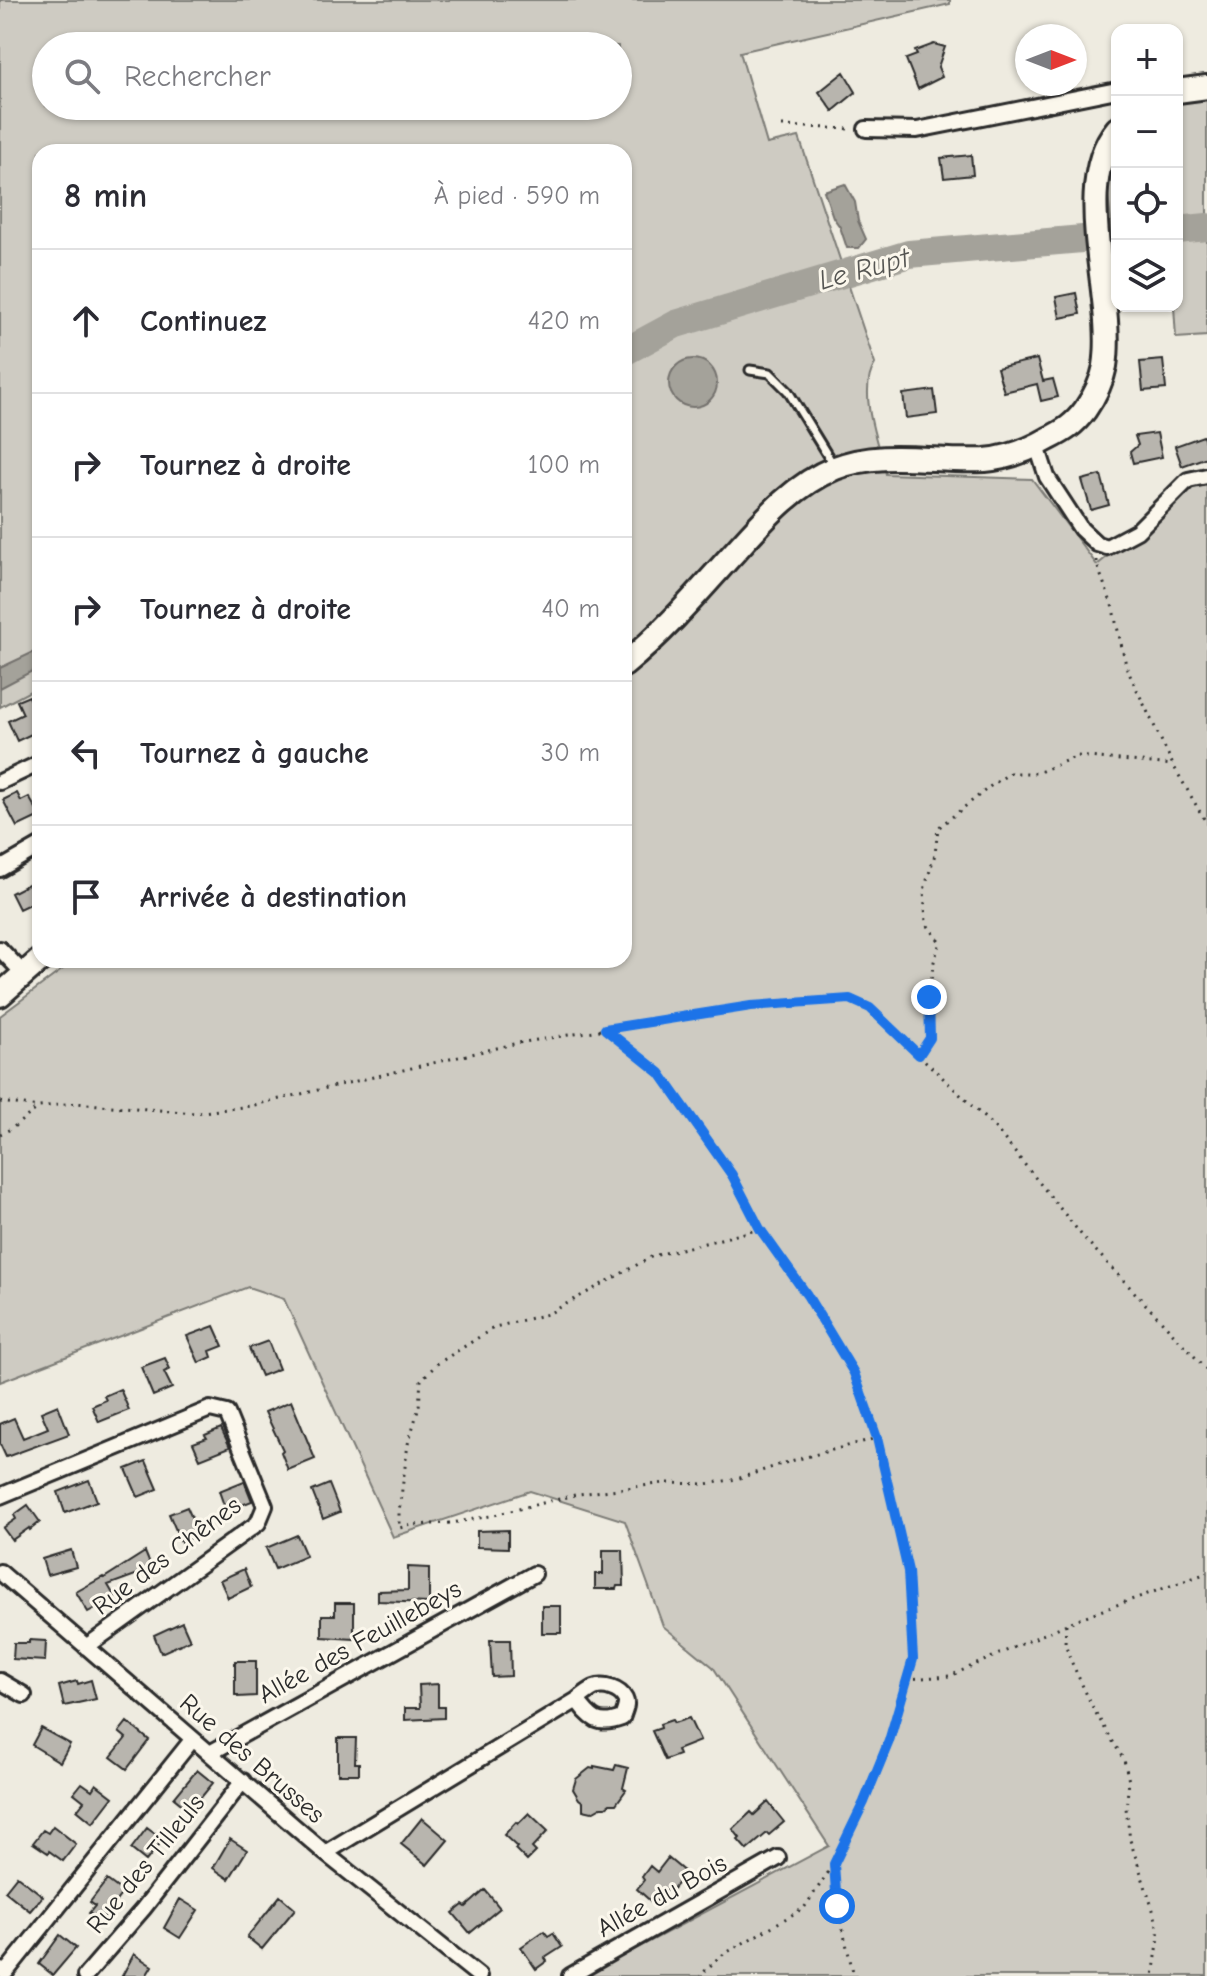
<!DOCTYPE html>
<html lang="fr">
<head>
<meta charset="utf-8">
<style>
  body { margin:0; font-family:"Comic Neue",sans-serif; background:#f7f7f7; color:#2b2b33 }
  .controls { position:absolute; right:24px; top:24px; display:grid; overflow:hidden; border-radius:16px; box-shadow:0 2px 6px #0004 }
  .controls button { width:72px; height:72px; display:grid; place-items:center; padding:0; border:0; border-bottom:2px solid #e1e1e2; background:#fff; color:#2b2b33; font:40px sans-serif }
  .compass { position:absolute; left:1015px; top:24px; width:72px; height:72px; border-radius:50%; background:#fff; box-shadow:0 2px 6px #0004; rotate:90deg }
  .stop { position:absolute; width:24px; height:24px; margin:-18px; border:6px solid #1a73e8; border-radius:50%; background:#fff }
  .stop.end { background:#1a73e8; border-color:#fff; box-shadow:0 2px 8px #0008 }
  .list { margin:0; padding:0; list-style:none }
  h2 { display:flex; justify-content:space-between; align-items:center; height:104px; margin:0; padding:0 32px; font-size:34px }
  h2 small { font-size:26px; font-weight:400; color:#7c7c81 }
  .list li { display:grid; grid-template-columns:52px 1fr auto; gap:24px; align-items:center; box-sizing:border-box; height:144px; padding:0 32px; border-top:2px solid #e1e1e2 }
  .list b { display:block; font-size:30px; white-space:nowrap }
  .list em { font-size:26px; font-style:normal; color:#7c7c81 }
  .icon { flex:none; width:44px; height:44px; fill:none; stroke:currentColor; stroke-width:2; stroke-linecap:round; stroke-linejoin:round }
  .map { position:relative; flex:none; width:1207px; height:1976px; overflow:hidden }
  .search { position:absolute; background:#fff; box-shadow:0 2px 6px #0004; left:32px; top:32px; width:600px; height:88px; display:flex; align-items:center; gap:20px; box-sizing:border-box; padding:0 28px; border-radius:44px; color:#7c7c81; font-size:30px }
  .panel { position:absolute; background:#fff; box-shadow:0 2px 6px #0004; left:32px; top:144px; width:600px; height:824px; border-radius:24px }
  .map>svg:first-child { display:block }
  .green { fill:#cecbc2; stroke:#7c7b76; stroke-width:2; fill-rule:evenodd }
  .water { fill:#a4a29a; stroke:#74726e; stroke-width:2 }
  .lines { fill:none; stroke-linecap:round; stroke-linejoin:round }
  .river { stroke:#a4a29a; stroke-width:28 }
  .building { fill:#b8b5ae; stroke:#2b2b2b; stroke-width:2 }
  .service-casing { stroke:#2b2b2b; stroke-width:13 }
  .minor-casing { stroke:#2b2b2b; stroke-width:20 }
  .secondary-casing { stroke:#2b2b2b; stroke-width:28 }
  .path { stroke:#2b2b2b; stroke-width:3; stroke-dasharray:2 6; stroke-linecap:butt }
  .service { stroke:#fbf7ec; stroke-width:7 }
  .minor { stroke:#fbf7ec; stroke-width:14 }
  .secondary { stroke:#fbf7ec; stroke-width:22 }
  .route { stroke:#1a73e8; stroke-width:10 }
  .labels { text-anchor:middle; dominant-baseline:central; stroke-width:6; stroke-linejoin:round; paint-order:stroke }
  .street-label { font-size:26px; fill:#2b2b2b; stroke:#fbf7ec }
  .water-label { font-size:28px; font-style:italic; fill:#555552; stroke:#fbf7ec }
</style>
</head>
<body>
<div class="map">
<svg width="1207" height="1976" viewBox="0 0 1207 1976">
  <rect width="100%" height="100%" fill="#eeebe0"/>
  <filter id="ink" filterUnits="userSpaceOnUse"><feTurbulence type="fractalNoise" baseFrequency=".0125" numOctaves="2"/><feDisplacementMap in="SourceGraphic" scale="16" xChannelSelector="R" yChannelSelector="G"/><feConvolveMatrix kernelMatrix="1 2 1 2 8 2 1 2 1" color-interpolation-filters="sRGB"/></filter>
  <g filter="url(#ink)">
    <path class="green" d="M0 0H950V4L740 52 767 144 799 137 875 364C857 391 878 445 886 474L1032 479 1097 565 1193 487 1207 483V1976H585L829 1846 713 1667 663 1626 625 1521 530 1491 393 1537 284 1299 248 1287 0 1382V1016L75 960H624V152H40V686L0 707ZM46 46H618V106H46Z
      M1207 97V336L1176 338 1174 306H1177V100Z
      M1117 148V279L1108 194 1110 159Z"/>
    <path class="water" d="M845 184 855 202 858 221 866 239 859 248H847L840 227 833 217 824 191Z
      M669 383a24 24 0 1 1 48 0a24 24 0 1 1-48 0Z
      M40 649V667L0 688V668Z"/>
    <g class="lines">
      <path class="river" d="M1177 230 1207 227
        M624 352 676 324 909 254 1117 236"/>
    </g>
    <path class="building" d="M934 44 945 47 938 67 942 77 918 89 906 59 917 55 915 51Z
      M844 72 856 92 833 111 819 92Z
      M971 155 973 175 944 178 941 158Z
      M1076 293 1080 314 1060 318 1056 297Z
      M1037 359 1043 381 1053 379 1058 397 1041 401 1037 384 1004 392 997 368Z
      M1163 360 1166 389 1143 391 1140 362Z
      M934 390 937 414 906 418 903 394Z
      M1157 433 1162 457 1133 463 1130 452 1138 445 1135 436Z
      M1203 436 1207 448V457L1182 466 1175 446Z
      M1101 475 1109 505 1091 510 1082 480Z
      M29 696 40 720V730L17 741 8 721 23 714 17 701Z
      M17 793 21 801 29 797 40 816 17 827 3 800Z
      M32 882 40 899 19 909 11 893Z
      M214 1326 223 1346 210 1351 212 1357 199 1363 187 1336Z
      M268 1341 279 1369 261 1376 249 1348Z
      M165 1358 170 1369 164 1372 172 1388 153 1396 141 1367Z
      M120 1389 129 1410 99 1422 92 1406 106 1400 104 1396Z
      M291 1401 315 1459 288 1470 281 1452 283 1450 265 1412Z
      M58 1405 69 1434 6 1457 0 1444V1424L14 1418 23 1438 48 1428 41 1412Z
      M221 1428 230 1447 200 1459 193 1443 207 1438 205 1435Z
      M146 1461 158 1489 138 1497 126 1469Z
      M89 1480 97 1501 65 1513 58 1492Z
      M244 1481 252 1501 226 1511 219 1491Z
      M329 1484 340 1512 323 1519 312 1491Z
      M28 1505 40 1522 30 1530 29 1528 12 1540 3 1528 16 1519 14 1515Z
      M187 1507 199 1534 181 1542 169 1514Z
      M508 1530V1548L477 1547V1531Z
      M297 1535 306 1556 275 1569 266 1548Z
      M71 1550 76 1567 47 1575 42 1559Z
      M603 1550H623L624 1586H617L616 1589H595V1574H603Z
      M145 1552 152 1569 108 1585 115 1597 88 1612 76 1592 103 1577 104 1578Z
      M408 1567 429 1568V1603L378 1601V1591L408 1590Z
      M244 1569 251 1587 228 1598 220 1580Z
      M335 1603H354V1639L322 1637V1615H335Z
      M542 1606H561V1633H542Z
      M182 1622 190 1640 161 1653 154 1635Z
      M29 1640 46 1641 45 1661 13 1659 14 1643H29Z
      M490 1640H510L511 1676 492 1677Z
      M235 1661H256V1696L238 1697V1695H235Z
      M91 1680 96 1699 64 1706 59 1686 77 1681 78 1684Z
      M438 1684V1707H444V1718L405 1720V1708H420L419 1685Z
      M689 1718 700 1741 677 1750 679 1755 665 1760 652 1731 661 1728 660 1724 672 1720 674 1723Z
      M127 1722 149 1740 127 1769 111 1757 126 1738 119 1732Z
      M41 1728 70 1744 60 1762 32 1745Z
      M338 1738H356L355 1763H359V1774H338Z
      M616 1765 628 1768 623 1788 626 1790 616 1804H610L606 1807H601L592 1812 583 1810V1802L579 1799 573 1789 576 1779 590 1768 594 1769V1766L614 1770Z
      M197 1770 213 1783 190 1811 174 1798Z
      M82 1783 92 1790 96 1784 113 1797 93 1823 77 1810 84 1801 74 1793Z
      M768 1802 784 1822 769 1835 767 1833 747 1850 738 1840 740 1838 733 1829 751 1812 754 1815Z
      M529 1813 548 1831 532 1848 536 1852 527 1861 515 1849 517 1847 504 1835 516 1822 518 1824Z
      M422 1818 448 1840 427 1865 401 1844Z
      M53 1826 76 1844 63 1861 49 1851 48 1853 33 1843 43 1830 48 1833Z
      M147 1828 163 1840 146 1861 131 1849Z
      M230 1839 247 1850 229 1879 213 1868Z
      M668 1858 686 1873 671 1891 668 1888 654 1904 637 1889 644 1880 642 1877 650 1866 657 1872Z
      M17 1876 43 1896 30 1911 5 1891Z
      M107 1880 123 1892 100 1922 89 1913 95 1906 90 1902Z
      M485 1890 500 1908 470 1933 453 1913 463 1905 466 1907Z
      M280 1896 295 1909 262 1949 247 1937Z
      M180 1899 198 1910 180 1938 164 1928Z
      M544 1931 548 1936 553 1933 562 1947 545 1958 547 1961 536 1969 521 1947Z
      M60 1935 76 1948 53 1975 39 1964Z
      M134 1954 152 1966 146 1976H122Z"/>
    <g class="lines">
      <defs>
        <path id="service" d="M750 370 770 373 788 391 834 466"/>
        <path id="minor" d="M866 129 917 130 1117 90
          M1037 446 1047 477 1081 529 1097 544 1107 547 1137 531 1188 480 1207 476
          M0 782 40 763
          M0 869 40 846
          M0 949 24 974
          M0 1496 210 1409 227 1413 265 1506 258 1523 86 1647
          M0 1572 325 1853 479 1976
          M0 1681 24 1695
          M210 1753 534 1574
          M325 1853 577 1700C582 1696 588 1691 594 1688 604 1684 620 1689 625 1699 628 1705 624 1712 622 1718 598 1727 591 1719 577 1700
          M0 1970 6 1972 192 1740
          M85 1976 143 1909 243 1781
          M570 1976 778 1858"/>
        <path id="secondary" d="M1177 91 1207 87
          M624 665C663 633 696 595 730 557 761 523 791 486 835 468 883 449 935 463 985 460 1006 458 1029 450 1048 439 1064 431 1074 425 1085 410 1094 397 1102 382 1105 366 1116 298 1070 185 1117 129
          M0 995 40 960"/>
      </defs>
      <use href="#service" class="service-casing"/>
      <use href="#minor" class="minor-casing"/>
      <use href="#secondary" class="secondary-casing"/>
      <path class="path" d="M782 126 850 129
        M1097 560V565L1112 605 1127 669 1173 765 1207 824
        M605 1029 660 1073 732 1175 760 1229 807 1295 854 1373 877 1438 908 1571 913 1659 889 1741 864 1802 834 1864 804 1908 719 1957 700 1976
        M919 1055 930 1038 929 997 933 965 940 942 926 923 924 890 935 854 938 828 992 785 1010 773H1037L1077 756 1173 765
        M0 1102 39 1107 75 1103 195 1113 250 1106 518 1043 751 1006 850 999 870 1008 996 1129 1084 1238 1207 1370
        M0 1134 11 1129 39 1107
        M760 1229 653 1256 548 1314 495 1327 437 1364 421 1380 419 1407 408 1444 399 1512V1528L412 1525 452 1523 490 1516 579 1494 665 1483 706 1484 737 1479 791 1461 877 1438
        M1066 1624 1065 1643 1071 1661 1094 1710 1124 1760 1129 1781 1126 1808 1130 1840 1155 1916 1159 1937 1153 1976
        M907 1679 950 1676 1080 1618 1207 1573
        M834 1866 837 1906 854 1976"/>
      <use href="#service" class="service"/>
      <use href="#minor" class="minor"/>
      <use href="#secondary" class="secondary"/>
    </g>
  </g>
  <g class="lines" filter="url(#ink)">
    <path class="route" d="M837 1906 834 1864 864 1802 889 1741 913 1659 908 1571 877 1438 854 1373 807 1295 760 1229 732 1175 660 1073 605 1029 751 1006 850 999 870 1008 919 1055 930 1038 929 997"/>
  </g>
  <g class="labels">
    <g class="street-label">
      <text transform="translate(167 1556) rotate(-37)">Rue des Chênes</text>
      <text transform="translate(360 1642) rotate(-29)">Allée des Feuillebeys</text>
      <text transform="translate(252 1759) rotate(41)">Rue des Brusses</text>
      <text transform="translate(146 1864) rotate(-51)">Rue des Tilleuls</text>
      <text transform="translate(662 1896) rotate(-29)">Allée du Bois</text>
    </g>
    <g class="water-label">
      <text transform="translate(864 269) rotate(-15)">Le Rupt</text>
    </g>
  </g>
</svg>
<div class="controls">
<button>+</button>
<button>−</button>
<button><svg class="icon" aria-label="locate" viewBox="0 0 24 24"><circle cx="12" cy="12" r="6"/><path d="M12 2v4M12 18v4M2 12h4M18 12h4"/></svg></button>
<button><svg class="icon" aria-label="layers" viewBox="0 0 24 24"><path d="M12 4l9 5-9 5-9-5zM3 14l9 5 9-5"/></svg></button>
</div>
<svg class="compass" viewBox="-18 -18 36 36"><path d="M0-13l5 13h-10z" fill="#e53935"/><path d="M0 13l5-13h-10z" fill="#7c7c81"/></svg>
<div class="stop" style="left:837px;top:1906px"></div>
<div class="stop end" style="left:929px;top:997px"></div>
<div class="search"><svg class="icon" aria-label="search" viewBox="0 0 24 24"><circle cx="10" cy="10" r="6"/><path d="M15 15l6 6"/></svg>Rechercher</div>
<section class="panel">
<h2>8 min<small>À pied · 590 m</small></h2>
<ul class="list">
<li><svg class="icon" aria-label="ahead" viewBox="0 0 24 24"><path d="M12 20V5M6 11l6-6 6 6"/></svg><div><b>Continuez</b></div><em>420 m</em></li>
<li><svg class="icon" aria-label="right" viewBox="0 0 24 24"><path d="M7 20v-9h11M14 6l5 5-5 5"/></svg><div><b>Tournez à droite</b></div><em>100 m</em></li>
<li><svg class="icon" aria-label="right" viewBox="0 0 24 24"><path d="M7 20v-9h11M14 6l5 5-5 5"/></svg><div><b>Tournez à droite</b></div><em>40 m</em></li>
<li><svg class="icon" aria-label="left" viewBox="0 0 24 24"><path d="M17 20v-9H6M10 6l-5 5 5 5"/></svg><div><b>Tournez à gauche</b></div><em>30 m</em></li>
<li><svg class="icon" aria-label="arrive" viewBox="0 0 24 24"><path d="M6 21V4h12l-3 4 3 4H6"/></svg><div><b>Arrivée à destination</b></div></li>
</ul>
</section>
</div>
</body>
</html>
